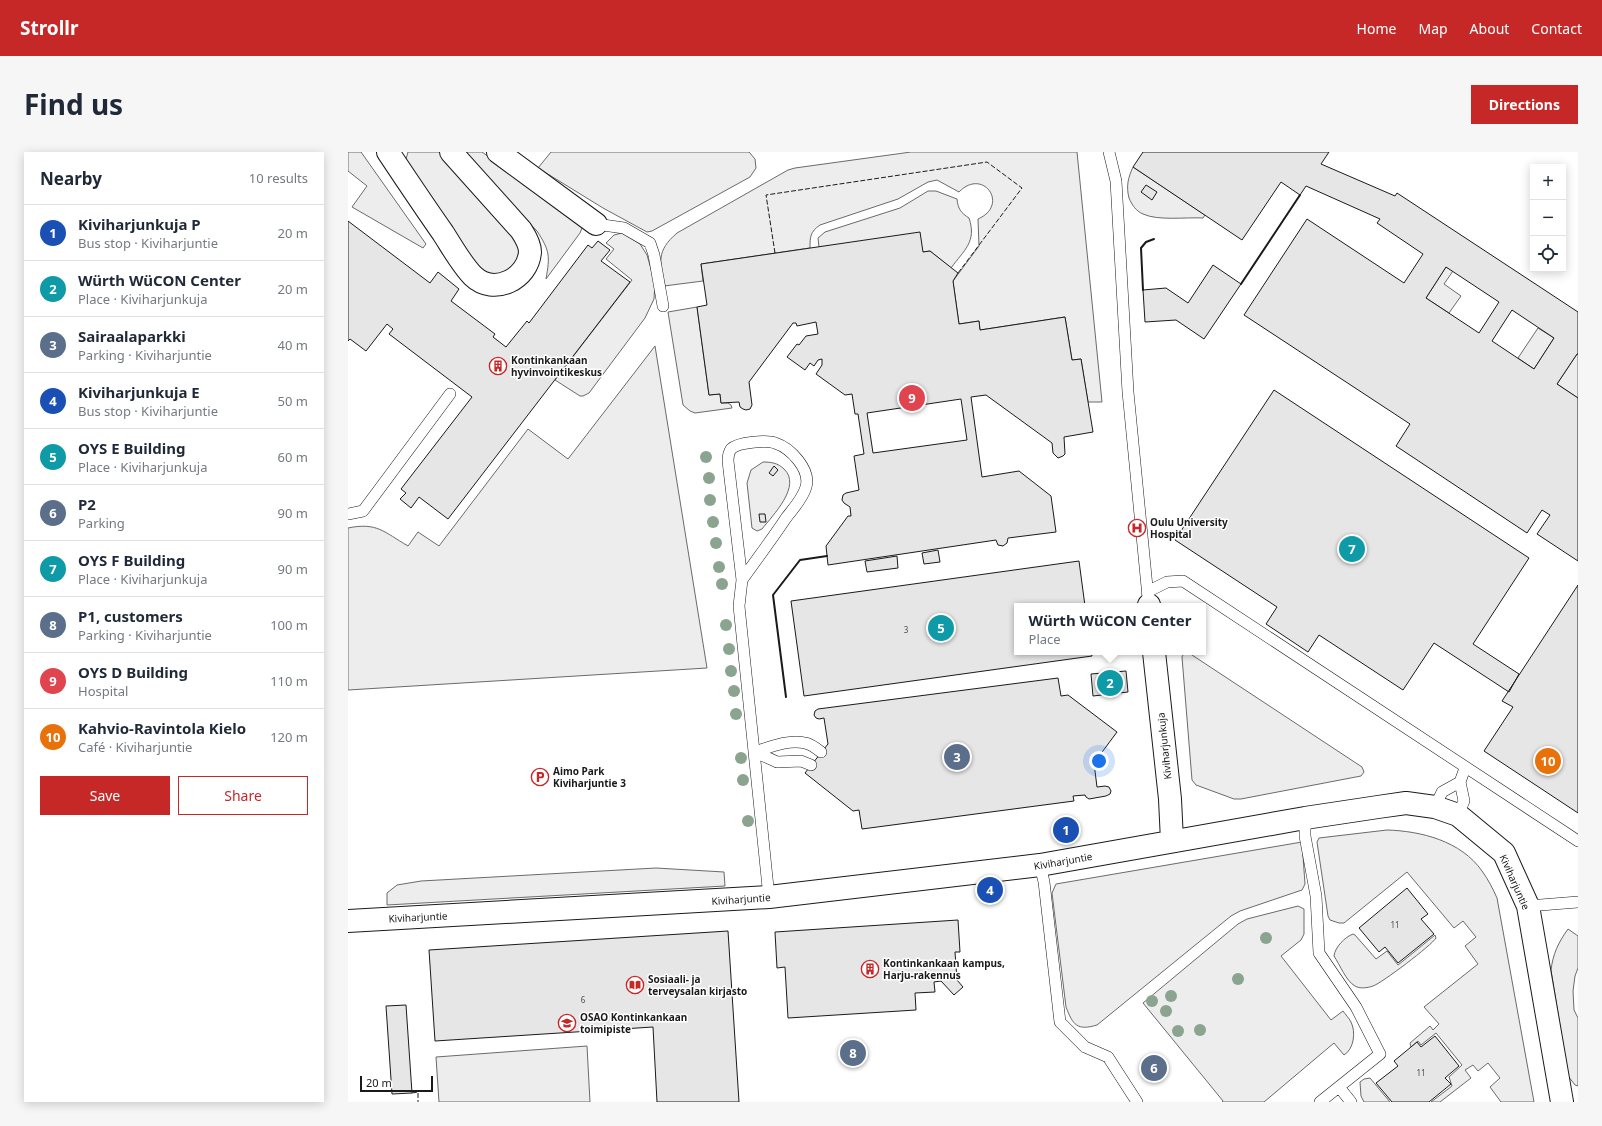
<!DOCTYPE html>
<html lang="en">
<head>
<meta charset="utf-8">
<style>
  body { margin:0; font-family:"Noto Sans",sans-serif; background:#f6f6f7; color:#1f2937 }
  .controls { position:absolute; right:12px; top:12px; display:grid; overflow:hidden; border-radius:0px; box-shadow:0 2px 10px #0003 }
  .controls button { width:36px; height:36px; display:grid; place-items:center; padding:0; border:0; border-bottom:1px solid #e0e1e3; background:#fff; color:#1f2937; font:20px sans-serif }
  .scale { position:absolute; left:12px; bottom:10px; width:73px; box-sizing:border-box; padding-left:4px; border:2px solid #1a1a1a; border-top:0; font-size:11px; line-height:14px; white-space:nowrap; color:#1a1a1a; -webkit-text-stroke:3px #fff; paint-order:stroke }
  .you { position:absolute; left:751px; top:609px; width:14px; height:14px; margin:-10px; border:3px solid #fff; border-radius:50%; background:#1a73e8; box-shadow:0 0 0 6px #1a73e833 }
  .badge { display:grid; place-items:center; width:26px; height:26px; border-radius:50%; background:#c62828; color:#fff; font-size:13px; font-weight:700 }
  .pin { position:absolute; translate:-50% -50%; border:2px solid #fff; box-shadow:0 1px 4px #0006 }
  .popup { position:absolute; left:666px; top:451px; width:192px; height:52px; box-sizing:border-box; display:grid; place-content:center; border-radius:0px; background:#fff; filter:drop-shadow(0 1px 3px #0005); font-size:13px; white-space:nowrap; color:#747a83 }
  .popup b { font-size:15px; color:#1f2937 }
  .popup::after { content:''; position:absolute; left:50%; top:100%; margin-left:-8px; border:8px solid transparent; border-top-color:#fff }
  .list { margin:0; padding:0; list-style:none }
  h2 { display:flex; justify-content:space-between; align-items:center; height:52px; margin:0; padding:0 16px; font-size:17px }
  h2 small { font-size:13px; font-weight:400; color:#747a83 }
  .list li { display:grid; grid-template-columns:26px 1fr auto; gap:12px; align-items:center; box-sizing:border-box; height:56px; padding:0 16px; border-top:1px solid #e0e1e3 }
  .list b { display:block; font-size:15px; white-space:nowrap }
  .list p { margin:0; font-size:13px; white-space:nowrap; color:#747a83 }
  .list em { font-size:13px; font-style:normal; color:#747a83 }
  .actions { display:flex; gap:8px; padding:12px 16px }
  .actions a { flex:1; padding:9px 0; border:1px solid #c62828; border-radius:0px; text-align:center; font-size:14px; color:#c62828 }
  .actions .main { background:#c62828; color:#fff }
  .icon { flex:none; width:22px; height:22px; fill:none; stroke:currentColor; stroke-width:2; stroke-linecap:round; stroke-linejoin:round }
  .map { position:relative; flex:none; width:1230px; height:950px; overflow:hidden; border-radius:0px }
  header { display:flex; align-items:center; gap:24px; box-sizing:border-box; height:56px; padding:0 20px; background:#c62828; color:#fff }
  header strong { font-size:19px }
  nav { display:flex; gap:22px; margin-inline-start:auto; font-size:14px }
  .intro { display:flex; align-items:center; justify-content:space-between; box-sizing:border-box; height:96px; padding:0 24px }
  h1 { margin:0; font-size:28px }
  .button { padding:10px 18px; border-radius:0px; background:#c62828; color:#fff; font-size:14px; font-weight:700 }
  main { display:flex; gap:24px; padding:0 24px }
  aside { flex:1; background:#fff; border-radius:0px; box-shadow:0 2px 10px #0003 }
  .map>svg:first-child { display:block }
  .green { fill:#ededed; stroke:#6a6a6a }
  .building { fill:#e6e6e6; stroke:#1a1a1a; fill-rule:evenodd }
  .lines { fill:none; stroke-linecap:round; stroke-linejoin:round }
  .service-casing { stroke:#1a1a1a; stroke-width:12 }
  .minor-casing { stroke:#1a1a1a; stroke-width:24 }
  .service { stroke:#fff; stroke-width:11 }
  .minor { stroke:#fff; stroke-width:22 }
  .fence { stroke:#1a1a1a; stroke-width:1; stroke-dasharray:5 2; stroke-linecap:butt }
  .wall { stroke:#1a1a1a; stroke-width:2 }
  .tree { fill:#8aa48f }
  .labels { text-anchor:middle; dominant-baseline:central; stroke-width:3; stroke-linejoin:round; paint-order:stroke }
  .number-label { font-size:8px; fill:#4d4d4d }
  .poi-label { font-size:10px; font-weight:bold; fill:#1a1a1a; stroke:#fff; text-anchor:start }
  .street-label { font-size:10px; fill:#1a1a1a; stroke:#fff }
</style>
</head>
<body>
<header>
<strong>Strollr</strong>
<nav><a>Home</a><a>Map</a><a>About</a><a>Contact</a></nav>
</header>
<div class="intro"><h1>Find us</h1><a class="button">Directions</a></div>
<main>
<aside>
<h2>Nearby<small>10 results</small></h2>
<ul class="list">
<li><span class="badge" style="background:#1a4fb4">1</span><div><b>Kiviharjunkuja P</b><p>Bus stop · Kiviharjuntie</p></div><em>20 m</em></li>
<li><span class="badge" style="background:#0f9aa8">2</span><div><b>Würth WüCON Center</b><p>Place · Kiviharjunkuja</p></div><em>20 m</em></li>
<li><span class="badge" style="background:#5c6f8a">3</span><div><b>Sairaalaparkki</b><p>Parking · Kiviharjuntie</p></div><em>40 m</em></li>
<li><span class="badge" style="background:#1a4fb4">4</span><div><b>Kiviharjunkuja E</b><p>Bus stop · Kiviharjuntie</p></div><em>50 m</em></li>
<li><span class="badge" style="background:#0f9aa8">5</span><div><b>OYS E Building</b><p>Place · Kiviharjunkuja</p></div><em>60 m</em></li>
<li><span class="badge" style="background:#5c6f8a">6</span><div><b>P2</b><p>Parking</p></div><em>90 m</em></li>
<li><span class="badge" style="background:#0f9aa8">7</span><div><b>OYS F Building</b><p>Place · Kiviharjunkuja</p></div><em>90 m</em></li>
<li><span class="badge" style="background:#5c6f8a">8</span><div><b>P1, customers</b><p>Parking · Kiviharjuntie</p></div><em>100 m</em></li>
<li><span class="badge" style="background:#e0444e">9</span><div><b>OYS D Building</b><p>Hospital</p></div><em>110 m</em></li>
<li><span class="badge" style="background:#e8710a">10</span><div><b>Kahvio-Ravintola Kielo</b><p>Café · Kiviharjuntie</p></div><em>120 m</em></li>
</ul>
<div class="actions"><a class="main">Save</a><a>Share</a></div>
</aside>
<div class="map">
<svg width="1230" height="950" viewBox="0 0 1230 950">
  <rect width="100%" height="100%" fill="#fff"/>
  <path class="green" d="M0 0H13L78 92 75 96 4 55 19 34 0 19Z
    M60 0H93L168 85 172 96 170 111 151 127 130 117 58 15V7Z
    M113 0H134L233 72 234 76 232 81 198 127C202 104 202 99 189 79Z
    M203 0H401L407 7 408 16 402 25 304 79 299 80 255 56 190 16Z
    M563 0H729L754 250H740L733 207 724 208 717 165 632 178 631 169 611 172 605 129 631 94 630 67C662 53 635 15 611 40L589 28 580 30 550 47 472 73C462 80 462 85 462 96L353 112 355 129 316 134C312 110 308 99 329 81L440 18 447 16Z
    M785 15 857 63 855 66C838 65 810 69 795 62 788 59 784 53 781 46 778 34 780 26 785 15Z
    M580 39H588L609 47C610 57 613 61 621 66 629 90 616 98 603 116L582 99 575 100 471 95 470 86 477 80 552 56Z
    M274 81 292 92 299 103 307 131 306 147 297 166 241 241 235 244H232L207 228 284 128 258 107 266 97 258 91 266 83Z
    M1098 115 1105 119 1096 132 1113 144 1101 161 1078 146Z
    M349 155 361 243 372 242 373 251H380L383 253 384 256 347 261 342 259 335 253 320 160Z
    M1190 176 1206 186 1186 217 1170 206Z
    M307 194 359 516 0 538V376C29 370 36 380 60 394L70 380 91 394 180 277 220 307Z
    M1229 202H1230V246L1209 232Z
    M415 310C423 310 430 311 436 317 454 334 425 363 414 377L409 379 404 376 399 331 403 318Z
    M836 501H841L1014 615 1016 620 1013 624 893 647H886L848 633 844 628 834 505Z
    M1039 678C1073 679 1113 689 1134 719 1140 727 1145 737 1149 746L1186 950H1153L1142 935 1152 926 1140 911 1130 919 1125 913 1117 918 1123 926 1092 950H1083L1104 934 1101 925 1114 913 1088 881 1073 893 1070 889 1063 895 1062 891 1082 874 1085 878 1091 872 1076 855 1130 812 1117 794 1128 785 1115 769 1106 776 1059 720 996 771H991L982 768 980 764 969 690 971 686Z
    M954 690 957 732 954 738 892 759 883 764 749 873C729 879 725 873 718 855L704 741 708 732Z
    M308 716 376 720 377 734 39 753V741L49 733 73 729Z
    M950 754 956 757V782L953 788 933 804 983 868 995 859C997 862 1001 866 1003 870 1008 880 1006 897 996 903L986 891 916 950H874L875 949 795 851 890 772 899 767Z
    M1220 777 1230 784V816L1227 824 1225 839 1226 858 1230 866V934L1227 933 1220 924 1203 818C1205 802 1210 791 1220 777Z
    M1005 782 1007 783 1028 807 1039 799 1050 813 1087 783 1088 786C1084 793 1034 831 1025 834 1019 836 1012 837 1007 834 998 829 992 813 986 804 987 795 997 785 1005 782Z
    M239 894 242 950H91L88 905Z
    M1022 926 1042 950H1016L1013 944 1012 930 1016 927Z"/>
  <path class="building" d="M795 0H981L973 12 1047 44 1049 41 1230 160V202H1229L1209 232 1230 246V409L1189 382 1202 363 1194 358 1179 381 1048 294 1062 272 896 163 959 67 1056 131 1075 102 1029 71 1032 67 958 34 952 43 933 30 894 88 785 15ZM1098 115 1151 150 1131 181 1078 146ZM1164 158 1206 186 1186 217 1144 189Z
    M798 33 809 40 804 48 793 40Z
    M0 69 82 131 90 120 111 137 103 149 147 182 145 185 158 195 179 169 181 171 240 93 244 96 250 89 262 98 253 109 282 130 100 367 71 345 63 356 52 347 58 341 53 337 124 245 41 182 45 177 39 172 18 199 2 187 0 189Z
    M572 80 575 100 582 99 610 121 605 129 611 172 631 169 632 178 717 165 724 208 733 207 745 280 716 285 717 302 715 304 710 306 705 301 704 291 638 243 623 245 634 325 671 319 703 344 708 380 660 386 659 391 655 394 650 393 648 388 480 413 478 394 500 364H503L502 355 496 351 494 348 495 343 498 341 511 338 506 304 516 302 510 262H507L504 242 497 243 468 222 474 213V207L470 208 466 214 462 211 457 218 439 205 449 192 451 193 458 184 470 182 468 170 449 174 448 171H445L401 230 404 253 402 257 398 258 395 257 392 255 391 250 373 251 372 242 361 243 349 155 359 153 353 112ZM613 247 619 288 525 301 519 261Z
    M865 113 893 132 856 187 828 168 797 170 795 138 818 136 840 151Z
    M926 238 1181 406 1125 492 1171 522 1161 540 1086 491 1055 538 971 483 960 500 918 472 929 455 827 388Z
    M426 314 430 318 425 324 421 321Z
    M411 362H417L418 370H412Z
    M590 398 592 410 576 412 574 401Z
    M549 404 550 416 519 420 517 409Z
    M731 409 737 454H669V500H743L744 504 456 544 443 449Z
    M1230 433V661L1136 599 1165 555 1154 549Z
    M778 519 780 540 745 544 743 522Z
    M710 526 713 544 720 543 769 580 746 611 749 635 757 634 761 635 763 639 762 642 758 644 741 647 738 645 737 643 725 644 726 649 514 677 511 658 505 659 457 621 480 592 476 566 471 567 468 566 466 563 467 559 470 557Z
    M1059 736 1080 762 1073 767 1086 782 1050 811 1037 795 1031 800 1011 776Z
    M610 768 612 800H607L609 828 615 835 606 843 593 829 586 830 587 840 567 841 568 858 440 866 437 815 429 816 427 780Z
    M380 779 391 950H309L305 875 87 889 81 798Z
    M58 853 64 941 44 942 38 854Z
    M1087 884 1111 914 1097 926 1103 932 1081 950H1044L1028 931 1050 914 1046 909 1069 890 1073 895Z"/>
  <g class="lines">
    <defs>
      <path id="service" d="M761 0 768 29 780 240 800 445
        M248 72 276 76 302 91 306 103 315 154
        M0 362 15 359 102 242
        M394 428C409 407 424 387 438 366 445 357 455 346 458 335 463 318 443 296 427 291 419 288 390 290 383 297 381 300 380 305 380 309L394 428 391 454 421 745
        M799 440 819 430 835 429 1230 689
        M407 600C422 595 441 587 457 591 463 592 468 596 473 600
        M407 600 429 610 453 609 463 613
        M1087 655 1094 640 1112 630
        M1110 663 1116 649 1112 630 1117 616
        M957 666V684L968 744 971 801 1008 855 1032 902 972 950
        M692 713 696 730 712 870 737 895 760 905 789 950
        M1180 754 1230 750
        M991 935 1003 950"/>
      <path id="minor" d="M40 0C58 27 76 54 95 81 104 95 114 113 125 124 146 144 180 127 182 100 182 92 177 84 173 78L103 0
        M150 0 248 72
        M801 453V454
        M806 500 822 647 824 689
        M0 769 421 745 692 713 957 666 1030 655 1058 651 1087 655 1110 663 1156 701 1180 754 1214 950"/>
    </defs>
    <use href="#service" class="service-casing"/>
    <use href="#minor" class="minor-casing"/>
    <use href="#service" class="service"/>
    <use href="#minor" class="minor"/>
    <path class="fence" d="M427 101 418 43 639 10 674 36 610 121
      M64 941 70 940V950"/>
    <path class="wall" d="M893 132 952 43
      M795 138 793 96 798 90 806 87
      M438 545 425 443 452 408 479 404"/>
  </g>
  <g class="tree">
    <circle cx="358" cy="305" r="6"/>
    <circle cx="361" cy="326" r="6"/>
    <circle cx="362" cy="348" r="6"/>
    <circle cx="365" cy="370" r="6"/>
    <circle cx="368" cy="391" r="6"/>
    <circle cx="371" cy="415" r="6"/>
    <circle cx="374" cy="432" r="6"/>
    <circle cx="378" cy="473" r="6"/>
    <circle cx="381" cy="497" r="6"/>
    <circle cx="383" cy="519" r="6"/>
    <circle cx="386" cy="539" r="6"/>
    <circle cx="388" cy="562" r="6"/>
    <circle cx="393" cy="606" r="6"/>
    <circle cx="395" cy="628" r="6"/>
    <circle cx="400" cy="669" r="6"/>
    <circle cx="918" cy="786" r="6"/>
    <circle cx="890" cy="827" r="6"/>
    <circle cx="823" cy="844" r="6"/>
    <circle cx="804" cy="849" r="6"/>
    <circle cx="818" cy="859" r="6"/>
    <circle cx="852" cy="878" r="6"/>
    <circle cx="830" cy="879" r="6"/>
  </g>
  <defs>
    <symbol id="building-ring" viewBox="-11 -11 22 22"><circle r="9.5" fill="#fff" stroke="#c62828" stroke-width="1.5"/><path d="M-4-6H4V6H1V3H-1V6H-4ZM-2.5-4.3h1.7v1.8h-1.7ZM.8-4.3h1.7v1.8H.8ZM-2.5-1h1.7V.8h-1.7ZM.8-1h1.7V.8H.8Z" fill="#c62828"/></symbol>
    <symbol id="hospital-ring" viewBox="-11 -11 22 22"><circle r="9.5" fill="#fff" stroke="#c62828" stroke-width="1.5"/><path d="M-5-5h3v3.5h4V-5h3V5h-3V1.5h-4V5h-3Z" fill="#c62828"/></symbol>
    <symbol id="parking-ring" viewBox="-11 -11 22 22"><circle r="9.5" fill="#fff" stroke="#c62828" stroke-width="1.5"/><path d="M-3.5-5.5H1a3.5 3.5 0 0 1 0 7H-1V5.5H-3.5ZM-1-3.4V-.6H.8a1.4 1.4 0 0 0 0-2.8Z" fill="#c62828"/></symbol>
    <symbol id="library-ring" viewBox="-11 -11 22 22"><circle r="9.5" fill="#fff" stroke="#c62828" stroke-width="1.5"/><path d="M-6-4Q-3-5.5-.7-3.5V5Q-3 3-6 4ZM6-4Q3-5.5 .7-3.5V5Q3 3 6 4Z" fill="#c62828"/></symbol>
    <symbol id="university-ring" viewBox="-11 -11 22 22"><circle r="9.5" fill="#fff" stroke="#c62828" stroke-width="1.5"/><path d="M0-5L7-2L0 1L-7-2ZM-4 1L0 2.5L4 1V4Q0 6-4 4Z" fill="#c62828"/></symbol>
  </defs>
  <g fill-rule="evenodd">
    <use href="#building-ring" x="140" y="204" width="20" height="20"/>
    <use href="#hospital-ring" x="779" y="366" width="20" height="20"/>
    <use href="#parking-ring" x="182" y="615" width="20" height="20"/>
    <use href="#building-ring" x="512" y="807" width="20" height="20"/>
    <use href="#library-ring" x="277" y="823" width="20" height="20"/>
    <use href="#university-ring" x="209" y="861" width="20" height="20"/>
  </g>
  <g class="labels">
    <g class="number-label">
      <text x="558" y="477">3</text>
      <text x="1047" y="772">11</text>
      <text x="235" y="847">6</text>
      <text x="1073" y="920">11</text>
    </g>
    <g class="poi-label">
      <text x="163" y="208">Kontinkankaan<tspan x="163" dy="12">hyvinvointikeskus</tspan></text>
      <text x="802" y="370">Oulu University<tspan x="802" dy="12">Hospital</tspan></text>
      <text x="205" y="619">Aimo Park<tspan x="205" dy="12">Kiviharjuntie 3</tspan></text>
      <text x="535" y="811">Kontinkankaan kampus,<tspan x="535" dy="12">Harju-rakennus</tspan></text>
      <text x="300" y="827">Sosiaali- ja<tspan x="300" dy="12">terveysalan kirjasto</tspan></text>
      <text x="232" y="865">OSAO Kontinkankaan<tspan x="232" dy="12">toimipiste</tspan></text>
    </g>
    <g class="street-label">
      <text transform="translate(816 594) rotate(-96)">Kiviharjunkuja</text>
      <text transform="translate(715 709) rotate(-10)">Kiviharjuntie</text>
      <text transform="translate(1167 730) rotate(66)">Kiviharjuntie</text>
      <text transform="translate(393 747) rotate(-4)">Kiviharjuntie</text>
      <text transform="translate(70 765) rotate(-3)">Kiviharjuntie</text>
    </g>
  </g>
</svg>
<div class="controls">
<button>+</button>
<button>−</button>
<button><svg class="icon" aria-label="locate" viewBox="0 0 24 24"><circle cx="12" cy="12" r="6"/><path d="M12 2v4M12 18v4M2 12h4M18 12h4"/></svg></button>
</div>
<div class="scale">20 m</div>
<div class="you"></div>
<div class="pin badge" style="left:718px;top:678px;background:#1a4fb4">1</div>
<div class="pin badge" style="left:762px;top:531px;background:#0f9aa8">2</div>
<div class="popup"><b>Würth WüCON Center</b>Place</div>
<div class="pin badge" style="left:609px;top:605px;background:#5c6f8a">3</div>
<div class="pin badge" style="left:642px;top:738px;background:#1a4fb4">4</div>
<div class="pin badge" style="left:593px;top:476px;background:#0f9aa8">5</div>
<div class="pin badge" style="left:806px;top:916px;background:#5c6f8a">6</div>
<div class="pin badge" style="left:1004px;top:397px;background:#0f9aa8">7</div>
<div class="pin badge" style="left:505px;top:901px;background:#5c6f8a">8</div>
<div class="pin badge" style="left:564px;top:246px;background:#e0444e">9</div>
<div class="pin badge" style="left:1200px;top:609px;background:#e8710a">10</div>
</div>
</main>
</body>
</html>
